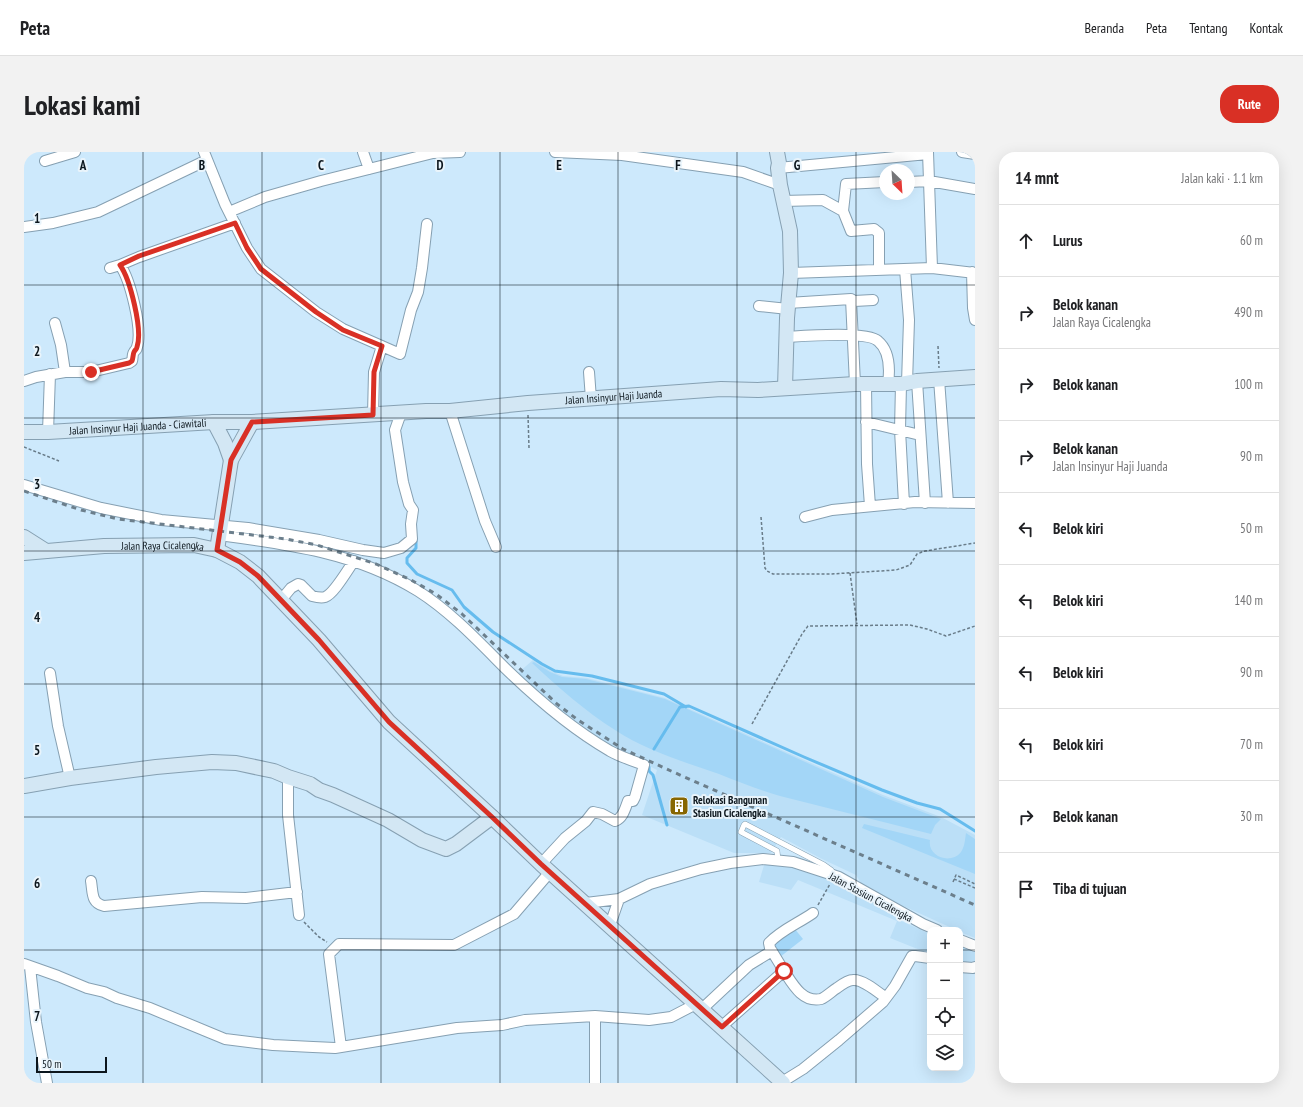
<!DOCTYPE html>
<html lang="id">
<head>
<meta charset="utf-8">
<style>
  body { margin:0; font-family:"PT Sans Narrow",sans-serif; background:#f2f2f2; color:#202124 }
  .controls { position:absolute; right:12px; bottom:12px; display:grid; overflow:hidden; border-radius:8px; box-shadow:0 4px 16px #0002 }
  .controls button { width:36px; height:36px; display:grid; place-items:center; padding:0; border:0; border-bottom:1px solid #e0e0e0; background:#fff; color:#202124; font:20px sans-serif }
  .compass { position:absolute; left:855px; top:12px; width:36px; height:36px; border-radius:50%; background:#fff; box-shadow:0 4px 16px #0002; rotate:155deg }
  .scale { position:absolute; left:12px; bottom:10px; width:71px; box-sizing:border-box; padding-left:4px; border:2px solid #0c161d; border-top:0; font-size:11px; line-height:14px; white-space:nowrap; color:#0c161d; -webkit-text-stroke:3px #e9f4fb; paint-order:stroke }
  .stop { position:absolute; width:12px; height:12px; margin:-9px; border:3px solid #d93025; border-radius:50%; background:#fff }
  .stop.end { background:#d93025; border-color:#fff; box-shadow:0 1px 4px #0008 }
  .list { margin:0; padding:0; list-style:none }
  h2 { display:flex; justify-content:space-between; align-items:center; height:52px; margin:0; padding:0 16px; font-size:17px }
  h2 small { font-size:13px; font-weight:400; color:#757577 }
  .list li { display:grid; grid-template-columns:26px 1fr auto; gap:12px; align-items:center; box-sizing:border-box; height:72px; padding:0 16px; border-top:1px solid #e0e0e0 }
  .list b { display:block; font-size:15px; white-space:nowrap }
  .list p { margin:0; font-size:13px; white-space:nowrap; color:#757577 }
  .list em { font-size:13px; font-style:normal; color:#757577 }
  .icon { flex:none; width:22px; height:22px; fill:none; stroke:currentColor; stroke-width:2; stroke-linecap:round; stroke-linejoin:round }
  .map { position:relative; flex:none; width:951px; height:931px; overflow:hidden; border-radius:16px }
  header { display:flex; align-items:center; gap:24px; box-sizing:border-box; height:56px; padding:0 20px; background:#fff; border-bottom:1px solid #e0e0e0 }
  header strong { font-size:19px }
  nav { display:flex; gap:22px; margin-inline-start:auto; font-size:14px }
  .intro { display:flex; align-items:center; justify-content:space-between; box-sizing:border-box; height:96px; padding:0 24px }
  h1 { margin:0; font-size:28px }
  .button { padding:10px 18px; border-radius:16px; background:#d93025; color:#fff; font-size:14px; font-weight:700 }
  main { display:flex; gap:24px; padding:0 24px }
  aside { flex:1; background:#fff; border-radius:16px; box-shadow:0 4px 16px #0002 }
  .map>svg:first-child { display:block }
  .built { fill:#bbdff7 }
  .green { fill:#a3d6f7 }
  .lines { fill:none; stroke-linecap:round; stroke-linejoin:round }
  .stream { stroke:#66bcee; stroke-width:3 }
  .lane-casing { stroke:#86a0b2; stroke-width:6 }
  .street-casing { stroke:#86a0b2; stroke-width:12 }
  .secondary-casing { stroke:#86a0b2; stroke-width:16 }
  .path { stroke:#697c89; stroke-width:1.5; stroke-dasharray:3 2; stroke-linecap:butt }
  .lane { stroke:#fff; stroke-width:5 }
  .street { stroke:#fff; stroke-width:10 }
  .secondary { stroke:#d3e7f4; stroke-width:14 }
  .rail { stroke:#6c7f8c; stroke-width:3; stroke-dasharray:5 5; stroke-linecap:butt }
  .route { stroke:#d93025; stroke-width:5 }
  .grid { fill:none; stroke:#0c161d; stroke-width:1; stroke-opacity:0.55 }
  .labels { text-anchor:middle; dominant-baseline:central; stroke-width:4; stroke-linejoin:round; paint-order:stroke }
  .street-label { font-size:11px; fill:#0c161d; stroke:#e9f4fb }
  .poi-label { font-size:11px; font-weight:bold; fill:#0c161d; stroke:#e9f4fb; text-anchor:start }
  .grid-label { font-size:13px; text-anchor:middle; font-weight:bold; fill:#0c161d; stroke:#e9f4fb; stroke-width:4; stroke-linejoin:round; paint-order:stroke }
</style>
</head>
<body>
<header>
<strong>Peta</strong>
<nav><a>Beranda</a><a>Peta</a><a>Tentang</a><a>Kontak</a></nav>
</header>
<div class="intro"><h1>Lokasi kami</h1><a class="button">Rute</a></div>
<main>
<div class="map">
<svg width="951" height="931" viewBox="0 0 951 931">
  <rect width="100%" height="100%" fill="#cde9fc"/>
  <path class="built" d="M509 508 527 519 539 524 563 526 641 546 859 643 917 665 951 683V786L936 780V778H932L840 736 832 723 796 706 757 685 747 701H710L618 663 633 618 573 587 538 563 494 521Z
    M741 710 757 711 791 722 837 743 861 757 875 768 906 782V802L866 786 873 769 774 728 767 738 735 730Z
    M936 794 951 800V815L936 811Z"/>
  <path class="green" d="M510 510 526 520 538 525 562 527 641 547 859 645 917 667 911 673 907 682 756 644C735 638 715 630 695 622 660 610 623 599 591 578 561 559 534 535 508 511Z
    M840 672 906 688C903 705 927 713 937 700 941 694 941 687 942 681L951 687V722L838 676Z
    M770 776 779 787 756 805 747 794Z"/>
  <g class="lines">
    <path class="stream" d="M392 387V396L383 406V411L393 422 428 438 440 455 469 480 518 512 531 519 568 524 640 542 662 555
      M630 597 656 555 665 554 780 605 858 638 893 651 916 657 951 679
      M625 615V619L629 623 643 673"/>
    <defs>
      <path id="lane" d="M754 708 753 699 717 680 720 673 721 672 800 713 807 718 809 721"/>
      <path id="street" d="M180 0 201 52 223 96 237 117 292 160 319 177 376 202 387 158 394 140 398 116 403 72
        M339 0 345 17
        M531 0 598 3 719 20 756 33
        M904 0 908 116
        M938 0 951 2
        M21 9 51 0
        M754 16 904 2
        M885 30 905 29 951 37
        M759 49 799 48 819 59 827 79 850 77 855 81V118
        M819 59 822 32 861 30
        M205 60 241 45 297 29 409 1 436 0
        M0 75 29 71 74 60 183 8
        M86 116 96 113 115 105 211 71
        M881 117 885 168 883 231
        M948 120 949 156 951 168
        M767 121 908 116 951 121
        M827 147 831 232
        M764 151 827 147 830 149 849 148
        M735 154 764 157
        M31 171 37 193 41 220
        M762 185C779 184 843 179 854 189 866 199 866 217 864 232
        M565 220 567 247
        M915 227 924 351
        M0 229 12 225 41 220H67L105 211 108 209C109 207 108 202 110 200 112 196 112 200 113 195 119 178 106 127 96 113
        M893 229 901 351
        M842 232 843 312 846 354
        M877 232 876 278 880 352
        M426 259 461 369 472 395
        M349 263 350 220 358 194
        M842 270 896 283
        M24 280 26 222
        M0 333 77 356 137 368 224 376 295 388 339 398 360 401 377 396 388 387 387 372 389 358 385 352 379 330 371 278 377 261
        M781 365 808 358 891 350 951 351
        M195 383C264 392 333 401 394 439 427 460 454 489 482 517 513 547 548 577 586 599 597 605 609 609 620 613L611 645 609 649H604C601 657 599 666 591 669L578 662 569 660 562 669 541 686 517 712
        M257 448 267 436 274 432 277 433 288 444C292 445 297 446 301 445 310 442 324 417 330 409
        M26 521 34 574 46 626
        M264 625V663L275 763
        M67 729C69 741 67 751 80 754L178 745 222 746 273 740
        M562 751 595 747 626 732 677 717 706 711 739 707 769 710 815 725 899 772 913 778
        M586 773 595 747
        M936 788 951 794
        M0 812 34 824 63 836 80 840 93 846 126 856 201 887 249 893 289 895 311 896 433 876 478 873 501 868 571 864 625 868 647 865 672 852
        M6 815 12 870 23 931
        M936 815 949 816 951 815
        M760 819C768 831 778 851 797 847 802 845 808 839 813 836 817 833 824 828 829 828 839 827 855 841 862 846
        M678 857 725 813 748 799
        M571 864V931
        M697 875 760 819 746 796 745 791C757 778 775 771 789 761
        M317 895 305 802 315 792 430 793 490 762 526 720
        M758 930 779 917 815 888 859 850 871 834 888 804H891L906 806"/>
      <g id="secondary">
        <path d="M753 0 755 11 754 16 756 33 766 79 767 121 763 166 761 236"/>
        <path d="M190 270 201 291 207 308"/>
        <path id="s1" d="M0 280H24L190 270H228L402 259H426L504 251 697 237 734 238 831 232H877L893 229 951 225"/>
        <path d="M0 385 22 399"/>
        <path d="M193 398 207 308 228 270"/>
        <path id="s2" d="M0 401 80 394 170 393 193 398 216 410 234 424 295 488 365 570 468 665 517 712 759 931"/>
        <path d="M0 634 46 626 132 615 188 610 212 611 250 619 264 625 286 632 295 638 309 643 364 668 398 688 422 697 432 692 468 665"/>
      </g>
    </defs>
    <use href="#lane" class="lane-casing"/>
    <use href="#street" class="street-casing"/>
    <use href="#secondary" class="secondary-casing"/>
    <path class="path" d="M914 194 915 216
      M504 263 505 296
      M0 295 35 309
      M737 365 741 416 743 419 749 422H807L872 418 886 413 893 402 901 399 951 391
      M826 421 833 472
      M728 572 778 482 784 474 886 473 903 477 922 484 951 474
      M930 727 951 736
      M929 730 932 723 951 732
      M794 753 806 732
      M280 770 295 785 303 790"/>
    <use href="#lane" class="lane"/>
    <use href="#street" class="street"/>
    <use href="#secondary" class="secondary"/>
    <path class="rail" d="M0 339 57 358 94 367 262 387 293 393 352 412 387 428 412 442 438 462 533 552 554 568 599 597 647 619 951 753"/>
  </g>
  <g class="lines">
    <path class="route" d="M67 220 105 211 108 209C109 207 109 202 110 200 112 196 112 199 113 195 119 178 106 127 96 113L115 104 211 71 223 96 237 117 292 160 319 178 358 194 350 220 349 263 228 270 207 308 193 398 216 410 234 424 295 488 365 570 468 665 517 712 698 875 760 819"/>
  </g>
  <path class="grid" d="M119 0V931M238 0V931M357 0V931M476 0V931M594 0V931M713 0V931M832 0V931M0 133H951M0 266H951M0 399H951M0 532H951M0 665H951M0 798H906M936 798H951"/>
  <defs>
    <symbol id="building-square" viewBox="-11 -11 22 22"><rect x="-9" y="-9" width="18" height="18" rx="4" fill="#876600" stroke="#e9f4fb"/><path d="M-4-6H4V6H1V3H-1V6H-4ZM-2.5-4.3h1.7v1.8h-1.7ZM.8-4.3h1.7v1.8H.8ZM-2.5-1h1.7V.8h-1.7ZM.8-1h1.7V.8H.8Z" fill="#fff"/></symbol>
  </defs>
  <g fill-rule="evenodd">
    <use href="#building-square" x="644" y="643" width="22" height="22"/>
  </g>
  <g class="labels">
    <g class="street-label">
      <text stroke="none"><textPath href="#s1" startOffset="591">Jalan Insinyur Haji Juanda</textPath></text>
      <text stroke="none"><textPath href="#s1" startOffset="114">Jalan Insinyur Haji Juanda - Ciawitali</textPath></text>
      <text stroke="none"><textPath href="#s2" startOffset="139">Jalan Raya Cicalengka</textPath></text>
      <text transform="translate(847 745) rotate(28)">Jalan Stasiun Cicalengka</text>
    </g>
    <g class="poi-label">
      <text x="669" y="648">Relokasi Bangunan<tspan x="669" dy="13">Stasiun Cicalengka</tspan></text>
    </g>
  </g>
  <g class="grid-label">
    <text x="59" y="18">A</text>
    <text x="178" y="18">B</text>
    <text x="297" y="18">C</text>
    <text x="416" y="18">D</text>
    <text x="535" y="18">E</text>
    <text x="654" y="18">F</text>
    <text x="773" y="18">G</text>
    <text x="13" y="71">1</text>
    <text x="13" y="204">2</text>
    <text x="13" y="337">3</text>
    <text x="13" y="470">4</text>
    <text x="13" y="603">5</text>
    <text x="13" y="736">6</text>
    <text x="13" y="869">7</text>
  </g>
</svg>
<div class="controls">
<button>+</button>
<button>−</button>
<button><svg class="icon" aria-label="locate" viewBox="0 0 24 24"><circle cx="12" cy="12" r="6"/><path d="M12 2v4M12 18v4M2 12h4M18 12h4"/></svg></button>
<button><svg class="icon" aria-label="layers" viewBox="0 0 24 24"><path d="M12 4l9 5-9 5-9-5zM3 14l9 5 9-5"/></svg></button>
</div>
<svg class="compass" viewBox="-18 -18 36 36"><path d="M0-13l5 13h-10z" fill="#e53935"/><path d="M0 13l5-13h-10z" fill="#757577"/></svg>
<div class="scale">50 m</div>
<div class="stop" style="left:760px;top:819px"></div>
<div class="stop end" style="left:67px;top:220px"></div>
</div>
<aside>
<h2>14 mnt<small>Jalan kaki · 1.1 km</small></h2>
<ul class="list">
<li><svg class="icon" aria-label="ahead" viewBox="0 0 24 24"><path d="M12 20V5M6 11l6-6 6 6"/></svg><div><b>Lurus</b></div><em>60 m</em></li>
<li><svg class="icon" aria-label="right" viewBox="0 0 24 24"><path d="M7 20v-9h11M14 6l5 5-5 5"/></svg><div><b>Belok kanan</b><p>Jalan Raya Cicalengka</p></div><em>490 m</em></li>
<li><svg class="icon" aria-label="right" viewBox="0 0 24 24"><path d="M7 20v-9h11M14 6l5 5-5 5"/></svg><div><b>Belok kanan</b></div><em>100 m</em></li>
<li><svg class="icon" aria-label="right" viewBox="0 0 24 24"><path d="M7 20v-9h11M14 6l5 5-5 5"/></svg><div><b>Belok kanan</b><p>Jalan Insinyur Haji Juanda</p></div><em>90 m</em></li>
<li><svg class="icon" aria-label="left" viewBox="0 0 24 24"><path d="M17 20v-9H6M10 6l-5 5 5 5"/></svg><div><b>Belok kiri</b></div><em>50 m</em></li>
<li><svg class="icon" aria-label="left" viewBox="0 0 24 24"><path d="M17 20v-9H6M10 6l-5 5 5 5"/></svg><div><b>Belok kiri</b></div><em>140 m</em></li>
<li><svg class="icon" aria-label="left" viewBox="0 0 24 24"><path d="M17 20v-9H6M10 6l-5 5 5 5"/></svg><div><b>Belok kiri</b></div><em>90 m</em></li>
<li><svg class="icon" aria-label="left" viewBox="0 0 24 24"><path d="M17 20v-9H6M10 6l-5 5 5 5"/></svg><div><b>Belok kiri</b></div><em>70 m</em></li>
<li><svg class="icon" aria-label="right" viewBox="0 0 24 24"><path d="M7 20v-9h11M14 6l5 5-5 5"/></svg><div><b>Belok kanan</b></div><em>30 m</em></li>
<li><svg class="icon" aria-label="arrive" viewBox="0 0 24 24"><path d="M6 21V4h12l-3 4 3 4H6"/></svg><div><b>Tiba di tujuan</b></div></li>
</ul>
</aside>
</main>
</body>
</html>
